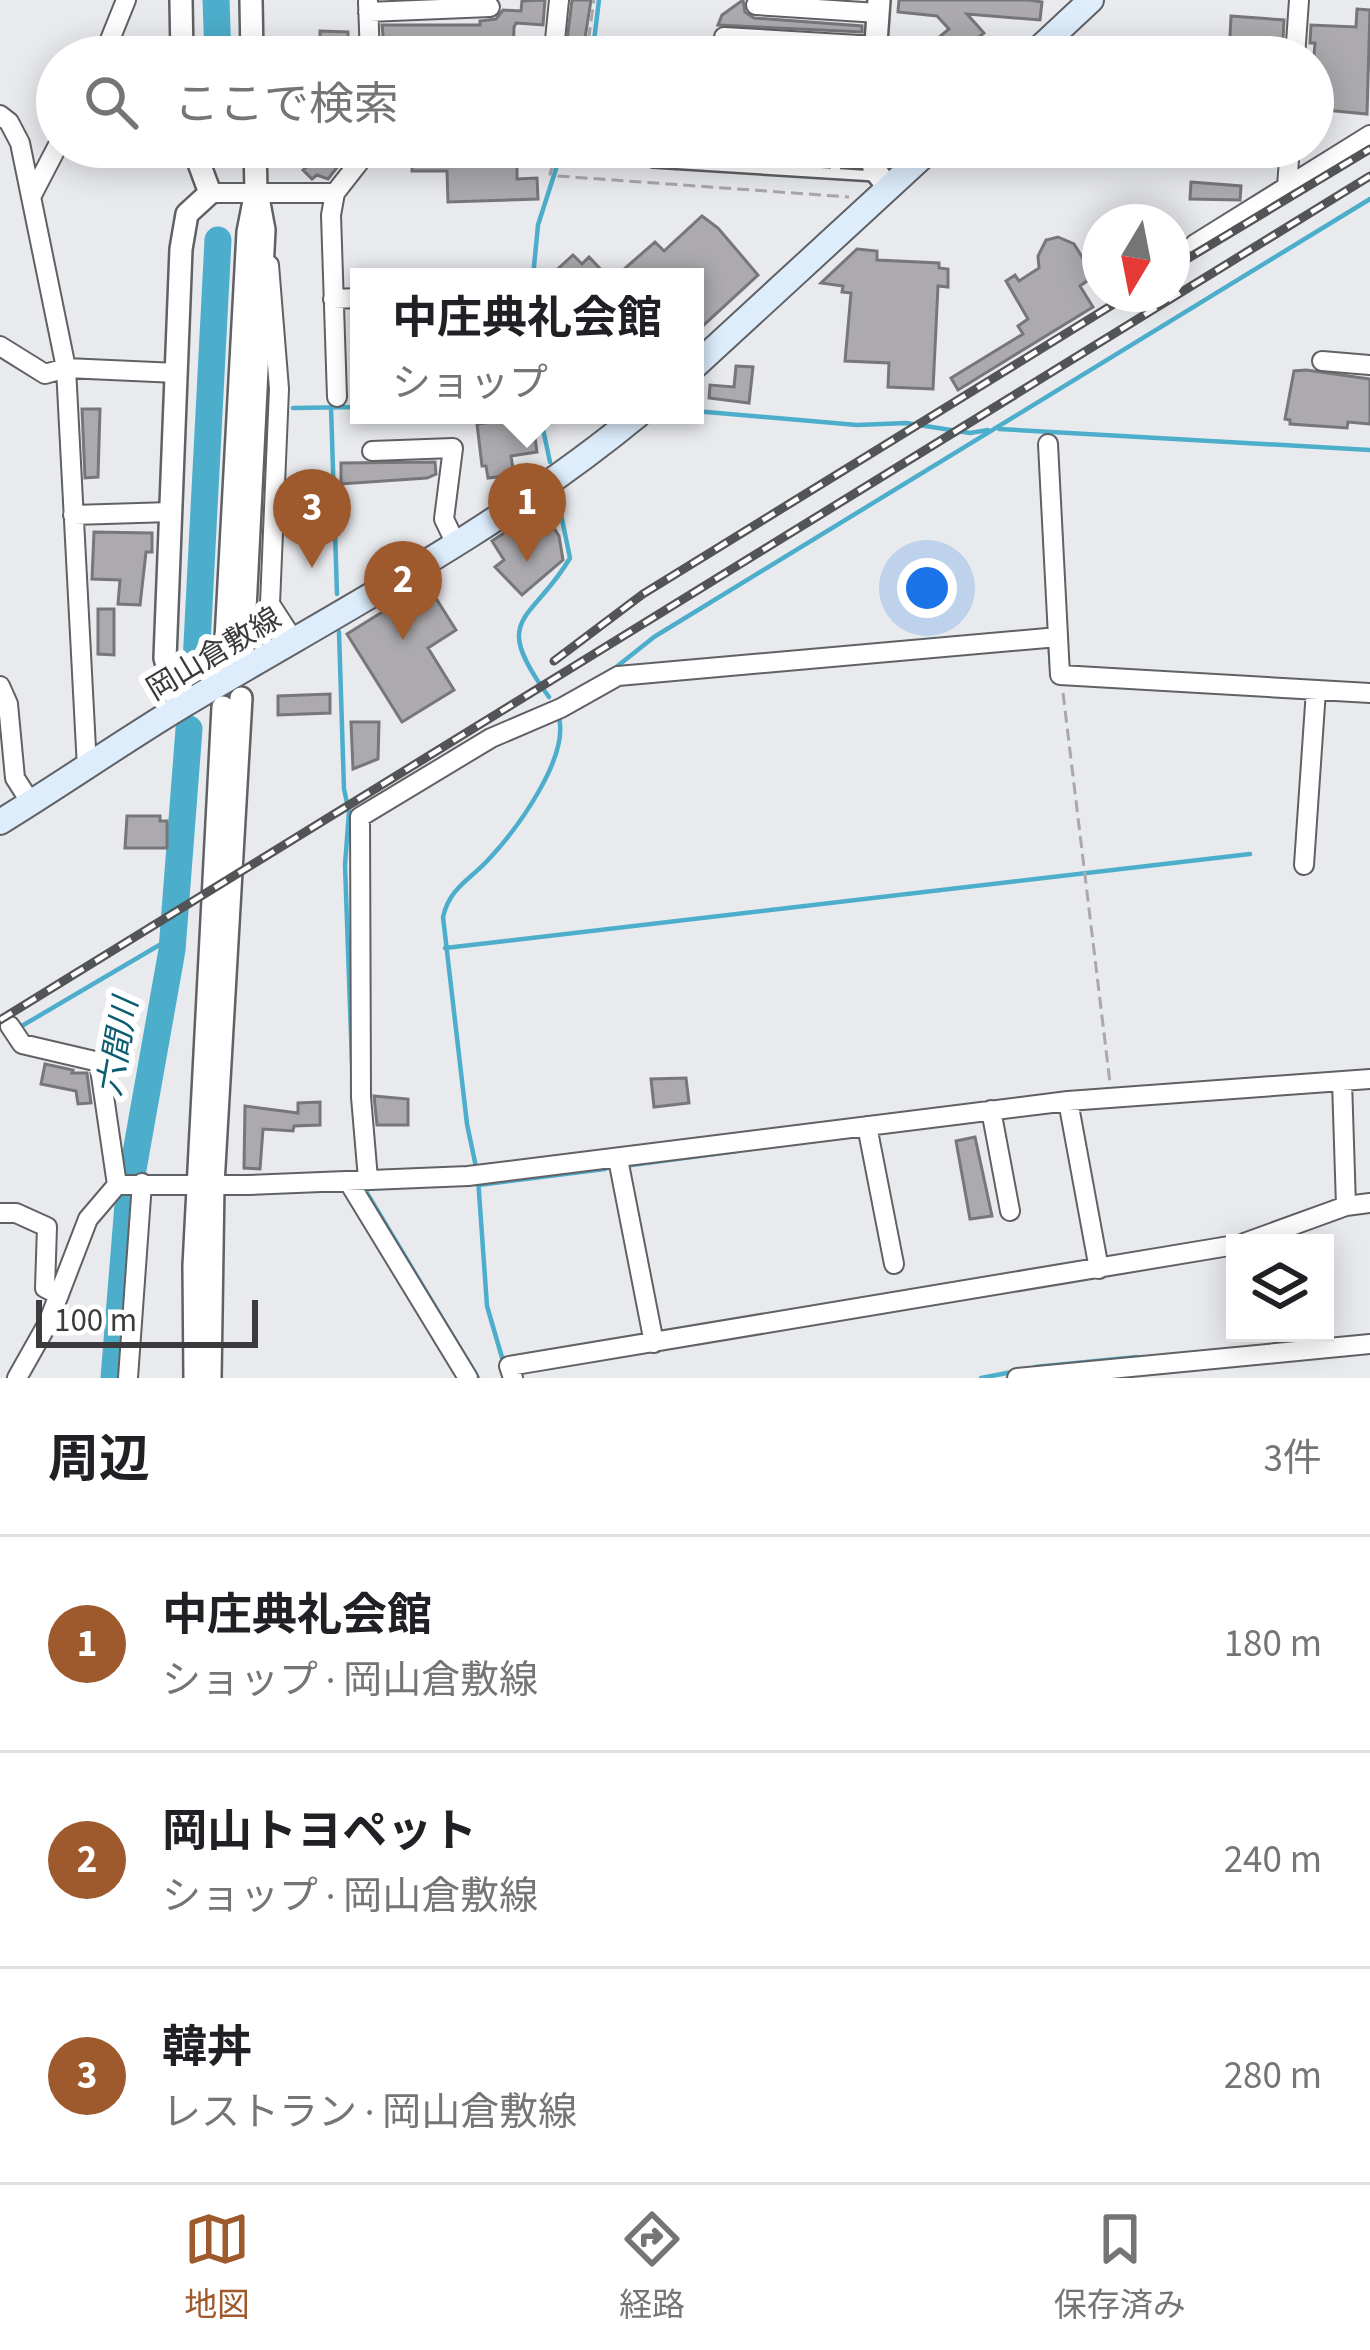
<!DOCTYPE html>
<html lang="ja">
<head>
<meta charset="utf-8">
<style>
  body { margin:0; font-family:"Source Sans 3","Noto Sans JP",sans-serif; background:#f6f6f6; color:#202124 }
  .controls { position:absolute; right:36px; bottom:36px; display:grid; overflow:hidden; border-radius:0px; box-shadow:0 6px 30px #0003 }
  .controls button { width:108px; height:108px; display:grid; place-items:center; padding:0; border:0; border-bottom:3px solid #e0e0e0; background:#fff; color:#202124; font:60px sans-serif }
  .compass { position:absolute; left:1082px; top:204px; width:108px; height:108px; border-radius:50%; background:#fff; box-shadow:0 6px 30px #0003; rotate:190deg }
  .scale { position:absolute; left:36px; bottom:30px; width:222px; box-sizing:border-box; padding-left:12px; border:6px solid #3b3b3d; border-top:0; font-size:33px; line-height:42px; white-space:nowrap; color:#3b3b3d; -webkit-text-stroke:9px #fff; paint-order:stroke }
  .you { position:absolute; left:927px; top:588px; width:42px; height:42px; margin:-30px; border:9px solid #fff; border-radius:50%; background:#1a73e8; box-shadow:0 0 0 18px #1a73e833 }
  .badge { display:grid; place-items:center; width:78px; height:78px; border-radius:50%; background:#9e592c; color:#fff; font-size:39px; font-weight:700 }
  .pin { position:absolute; translate:-50% -99px; filter:drop-shadow(0 3px 6px #0008) }
  .pin::after { content:''; position:absolute; top:63px; width:42px; height:36px; background:inherit; clip-path:polygon(0 0,100% 0,50% 100%) }
  .popup { position:absolute; left:350px; top:268px; width:354px; height:156px; box-sizing:border-box; display:grid; place-content:center; border-radius:0px; background:#fff; filter:drop-shadow(0 3px 9px #0005); font-size:39px; white-space:nowrap; color:#757577 }
  .popup b { font-size:45px; color:#202124 }
  .popup::after { content:''; position:absolute; left:50%; top:100%; margin-left:-24px; border:24px solid transparent; border-top-color:#fff }
  .list { margin:0; padding:0; list-style:none }
  h2 { display:flex; justify-content:space-between; align-items:center; height:156px; margin:0; padding:0 48px; font-size:51px }
  h2 small { font-size:39px; font-weight:400; color:#757577 }
  .list li { display:grid; grid-template-columns:78px 1fr auto; gap:36px; align-items:center; box-sizing:border-box; height:216px; padding:0 48px; border-top:3px solid #e0e0e0 }
  .list b { display:block; font-size:45px; white-space:nowrap }
  .list p { margin:0; font-size:39px; white-space:nowrap; color:#757577 }
  .list em { font-size:39px; font-style:normal; color:#757577 }
  .icon { flex:none; width:66px; height:66px; fill:none; stroke:currentColor; stroke-width:2; stroke-linecap:round; stroke-linejoin:round }
  .map { position:relative; flex:none; width:1370px; height:1378px; overflow:hidden }
  .search { position:absolute; background:#fff; box-shadow:0 6px 30px #0003; left:36px; right:36px; top:36px; height:132px; display:flex; align-items:center; gap:30px; box-sizing:border-box; padding:0 42px; border-radius:66px; color:#757577; font-size:45px }
  .sheet { height:804px; background:#fff }
  nav { display:flex; justify-content:space-around; align-items:center; box-sizing:border-box; height:168px; border-top:3px solid #e0e0e0; background:#fff; font-size:33px; color:#757577 }
  nav a { display:grid; justify-items:center; gap:6px }
  nav .on { color:#9e592c }
  .map>svg:first-child { display:block }
  .lines { fill:none; stroke-linecap:round; stroke-linejoin:round }
  .stream { stroke:#4daecb; stroke-width:4.5 }
  .river { stroke:#4daecb; stroke-width:27 }
  .building { fill:#acaaae; stroke:#777679; stroke-width:3 }
  .service-casing { stroke:#606165; stroke-width:14 }
  .minor-casing { stroke:#606165; stroke-width:22 }
  .tertiary-casing { stroke:#606165; stroke-width:26 }
  .secondary-casing { stroke:#606165; stroke-width:28 }
  .path { stroke:#a9a9ac; stroke-width:3; stroke-dasharray:12 6; stroke-linecap:butt }
  .service { stroke:#fff; stroke-width:9 }
  .minor { stroke:#fff; stroke-width:18 }
  .tertiary { stroke:#fff; stroke-width:21 }
  .secondary { stroke:#ddedfc; stroke-width:24 }
  .rail-casing { stroke:#535456; stroke-width:9 }
  .rail { stroke:#fff; stroke-width:4.5; stroke-dasharray:14; stroke-linecap:butt }
  .labels { text-anchor:middle; dominant-baseline:central; stroke-width:12; stroke-linejoin:round; paint-order:stroke }
  .street-label { font-size:30px; fill:#3b3b3d; stroke:#fff }
  .water-label { font-size:33px; font-style:italic; fill:#0b5d71; stroke:#fff }
</style>
</head>
<body>
<div class="map">
<svg width="1370" height="1378" viewBox="0 0 1370 1378">
  <rect width="100%" height="100%" fill="#e9eaee"/>
  <g class="lines">
    <path class="stream" d="M592 57 599 0
      M533 277 538 225 563 147
      M208 404H220
      M331 407 337 594
      M293 408 359 407
      M695 411 857 425 906 423 970 433 988 430
      M540 415 550 462
      M999 429 1370 450
      M339 632 344 789 349 812 345 865 352 1063
      M1049 642 1051 666
      M615 668 654 637 1370 199
      M549 697C489 615 531 624 570 558L557 495
      M445 948 1250 854
      M20 1027 173 937
      M624 1166 737 1151
      M476 1167 467 1124 443 917C450 887 470 880 489 859 517 829 569 758 559 718
      M478 1178 487 1306 503 1361
      M479 1185 605 1169
      M364 1188 478 1378
      M1035 1367 1137 1357
      M981 1378 1012 1372"/>
    <path class="river" d="M216 0 218 57
      M220 147V149
      M196 663 218 240
      M114 1378 129 1192 172 950 189 729"/>
  </g>
  <path class="building" d="M545 0 543 25 516 23 514 27 513 57H385L382 25H480V21L496 19 503 10 521 11 522 1Z
    M572 0H591L582 57H565Z
    M743 0 745 12 754 18 862 26V32L718 25 722 15Z
    M899 0H1029L1042 2 1040 20 967 14 984 33 954 57 937 39 949 29 937 16 898 12Z
    M1357 9 1370 10 1367 114 1314 109 1317 67H1313L1315 43H1310L1311 25 1356 27Z
    M1231 16 1284 20 1282 57H1229Z
    M320 31 348 32V57H320Z
    M322 147H353L328 179 317 175 312 179 303 170 309 165 306 161Z
    M413 150 517 152V179L537 178 538 199 448 202 447 171H412Z
    M1191 182 1241 186 1240 200 1190 199Z
    M702 216 718 228 758 275 695 333V277H615L655 242 664 251Z
    M1058 237 1074 244 1094 276 1080 286 1093 307 958 390 951 378 1023 334 1018 326 1028 319 1006 281 1015 275 1019 281 1039 268 1038 256 1046 240Z
    M857 249 877 251V260L939 263V268L948 269V287L938 286 933 389 888 387 889 363 845 361 851 293 842 292 843 286 821 283Z
    M573 255 582 264 589 257 608 277H549Z
    M736 366 753 367 749 403 709 398 710 385 734 387Z
    M1306 370 1370 379V424L1348 422 1347 428 1290 424V420L1285 419 1294 371Z
    M82 409H100L98 477 85 478Z
    M532 417 537 452 511 456 514 475 488 478 486 466H482L477 424Z
    M435 462 436 474 427 478 341 484V463Z
    M550 522 559 536 563 560 522 595 495 567 504 560 492 541 519 523 526 532Z
    M94 532 152 533V552H146L140 605 118 604 120 580 92 579Z
    M427 584 456 630 428 648 454 690 402 722 347 634Z
    M98 609H114V655L98 654Z
    M330 694V713L278 715V696Z
    M351 722H379L378 759 353 769Z
    M127 816H160V821H167V848H125Z
    M45 1064 73 1070 72 1073H87L91 1103 78 1104 76 1091 41 1084Z
    M686 1078 689 1103 654 1107 651 1079Z
    M374 1096 408 1099V1125H377Z
    M320 1102V1125L294 1126 293 1131 263 1129 260 1169 244 1168 245 1106 298 1113V1103Z
    M975 1137 992 1216 970 1219 956 1141Z"/>
  <g class="lines">
    <defs>
      <path id="service" d="M653 162 875 176
        M835 173 838 147"/>
      <path id="minor" d="M368 2 370 57
        M756 5 878 13
        M368 12 490 7
        M724 37 876 46
        M103 57 126 0
        M527 57 528 48 554 50 559 0
        M1295 57 1299 0
        M0 115 9 122 20 143 66 368 87 768
        M1287 186 1290 147
        M210 193H335L371 147
        M335 193 331 215 337 397
        M31 197 57 147
        M1195 244 1370 135
        M269 265 279 389 270 604 294 641
        M333 299 359 298
        M0 346 45 374 66 368 177 373
        M1322 361 1370 365
        M1048 444 1060 675 1370 693
        M372 451 453 448 444 519 455 542
        M73 515 171 512
        M0 686 8 704 15 778 31 803
        M1304 865 1316 690
        M10 1026 22 1044 99 1062 117 1185
        M1342 1081 1346 1206
        M1068 1101 1099 1269
        M991 1110 1010 1211
        M867 1126 894 1264
        M618 1159 654 1343
        M368 1179 361 1097 360 817 491 738 561 708 618 676 1058 637
        M348 1181 468 1378
        M0 1213H16L47 1227 45 1288 59 1295
        M1244 1243 1346 1206 1370 1203
        M17 1378 48 1323 88 1219 117 1185H248L468 1176 1068 1101 1370 1079
        M128 1378 142 1183
        M513 1378 509 1366 1235 1245
        M1017 1378 1370 1344"/>
      <path id="tertiary" d="M181 0 182 57
        M251 0 252 57
        M875 57 879 0
        M871 147 874 169 888 187
        M243 649 264 230 259 203
        M225 658 248 232 256 191 255 147
        M179 707 165 658 181 249 187 214 210 193 193 147
        M195 1378 194 1266 223 707
        M210 1378 213 1184 241 698"/>
      <path id="secondary" d="M1030 57 1091 0
        M695 366 933 147
        M0 822C62 784 122 742 185 704 337 613 500 529 638 415"/>
    </defs>
    <use href="#service" class="service-casing"/>
    <use href="#minor" class="minor-casing"/>
    <use href="#tertiary" class="tertiary-casing"/>
    <use href="#secondary" class="secondary-casing"/>
    <path class="path" d="M586 57 594 0
      M558 147 550 174 558 176 849 197
      M1063 693 1110 1083"/>
    <use href="#service" class="service"/>
    <use href="#minor" class="minor"/>
    <use href="#tertiary" class="tertiary"/>
    <use href="#secondary" class="secondary"/>
    <defs>
      <path id="rail" d="M1172 268 1370 149
        M554 661 643 594 1130 294
        M0 1020 1370 176"/>
    </defs>
    <use href="#rail" class="rail-casing"/>
    <use href="#rail" class="rail"/>
  </g>
  <g class="labels">
    <g class="street-label">
      <text transform="translate(214 654) rotate(-31)">岡山倉敷線</text>
    </g>
    <g class="water-label">
      <text transform="translate(118 1047) rotate(-80)">六間川</text>
    </g>
  </g>
</svg>
<div class="controls">
<button><svg class="icon" aria-label="layers" viewBox="0 0 24 24"><path d="M12 4l9 5-9 5-9-5zM3 14l9 5 9-5"/></svg></button>
</div>
<svg class="compass" viewBox="-18 -18 36 36"><path d="M0-13l5 13h-10z" fill="#e53935"/><path d="M0 13l5-13h-10z" fill="#757577"/></svg>
<div class="scale">100 m</div>
<div class="you"></div>
<div class="pin badge" style="left:527px;top:562px">1</div>
<div class="popup"><b>中庄典礼会館</b>ショップ</div>
<div class="pin badge" style="left:403px;top:640px">2</div>
<div class="pin badge" style="left:312px;top:568px">3</div>
<div class="search"><svg class="icon" aria-label="search" viewBox="0 0 24 24"><circle cx="10" cy="10" r="6"/><path d="M15 15l6 6"/></svg>ここで検索</div>
</div>
<section class="sheet">
<h2>周辺<small>3件</small></h2>
<ul class="list">
<li><span class="badge">1</span><div><b>中庄典礼会館</b><p>ショップ · 岡山倉敷線</p></div><em>180 m</em></li>
<li><span class="badge">2</span><div><b>岡山トヨペット</b><p>ショップ · 岡山倉敷線</p></div><em>240 m</em></li>
<li><span class="badge">3</span><div><b>韓丼</b><p>レストラン · 岡山倉敷線</p></div><em>280 m</em></li>
</ul>
</section>
<nav>
<a class="on"><svg class="icon" aria-label="map" viewBox="0 0 24 24"><path d="M3 6l6-2 6 2 6-2v14l-6 2-6-2-6 2zM9 4v14M15 6v14"/></svg>地図</a>
<a><svg class="icon" aria-label="directions" viewBox="0 0 24 24"><path d="M12 3l9 9-9 9-9-9zM9 14v-3h6M13 9l2 2-2 2"/></svg>経路</a>
<a><svg class="icon" aria-label="saved" viewBox="0 0 24 24"><path d="M7 4h10v16l-5-4-5 4z"/></svg>保存済み</a>
</nav>
</body>
</html>
